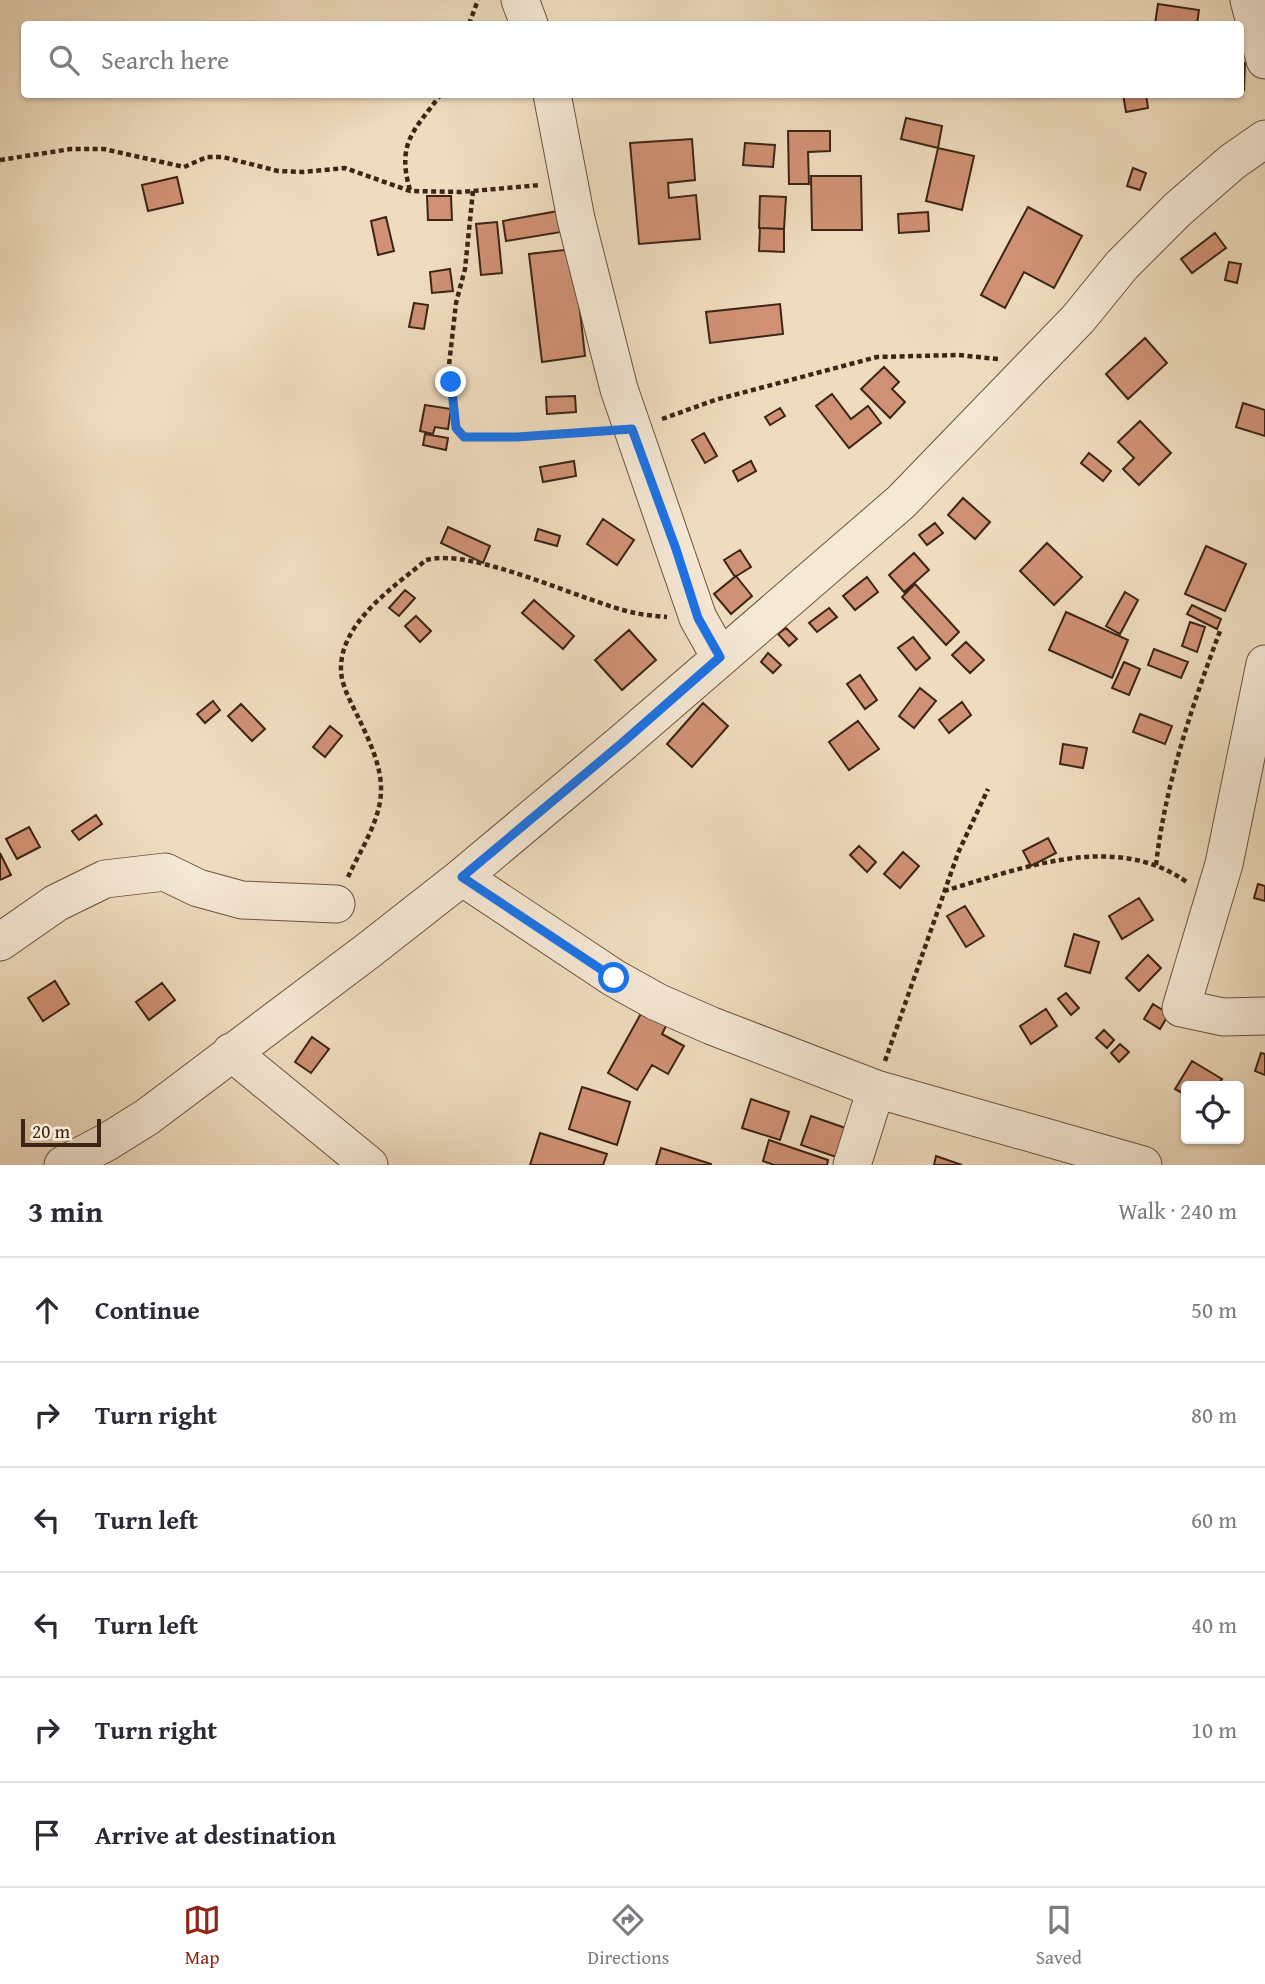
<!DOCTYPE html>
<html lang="en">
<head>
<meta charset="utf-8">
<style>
  body { margin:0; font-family:"Gentium Book Plus",serif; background:#f7f7f7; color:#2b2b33 }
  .controls { position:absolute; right:21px; bottom:21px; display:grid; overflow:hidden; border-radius:7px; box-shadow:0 2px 5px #0004 }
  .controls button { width:63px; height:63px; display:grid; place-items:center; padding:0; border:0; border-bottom:2px solid #e1e1e2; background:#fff; color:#2b2b33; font:35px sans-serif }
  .scale { position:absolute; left:21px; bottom:18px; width:80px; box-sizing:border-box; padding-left:7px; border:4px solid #3c2514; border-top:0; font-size:19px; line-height:24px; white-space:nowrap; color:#3c2514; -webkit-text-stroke:5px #f5e8d5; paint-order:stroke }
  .stop { position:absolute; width:21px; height:21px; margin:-16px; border:5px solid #1a73e8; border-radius:50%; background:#fff }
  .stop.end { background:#1a73e8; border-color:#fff; box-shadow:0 2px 7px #0008 }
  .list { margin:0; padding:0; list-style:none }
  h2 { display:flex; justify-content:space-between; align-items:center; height:91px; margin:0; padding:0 28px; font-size:30px }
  h2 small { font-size:23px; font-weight:400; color:#7c7c81 }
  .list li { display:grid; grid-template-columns:46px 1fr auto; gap:21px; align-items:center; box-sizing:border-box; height:105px; padding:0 28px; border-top:2px solid #e1e1e2 }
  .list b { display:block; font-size:26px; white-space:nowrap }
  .list em { font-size:23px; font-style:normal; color:#7c7c81 }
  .icon { flex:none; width:38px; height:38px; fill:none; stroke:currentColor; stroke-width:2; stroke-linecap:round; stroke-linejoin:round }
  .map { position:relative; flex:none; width:1265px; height:1165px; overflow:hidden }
  .search { position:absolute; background:#fff; box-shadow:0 2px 5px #0004; left:21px; right:21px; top:21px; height:77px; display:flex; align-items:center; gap:18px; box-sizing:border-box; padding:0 24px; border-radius:7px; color:#7c7c81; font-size:26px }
  .sheet { height:721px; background:#fff }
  nav { display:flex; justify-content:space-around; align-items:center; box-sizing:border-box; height:98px; border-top:2px solid #e1e1e2; background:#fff; font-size:19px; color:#7c7c81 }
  nav a { display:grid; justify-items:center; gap:4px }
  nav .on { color:#8f2418 }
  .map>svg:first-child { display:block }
  .building { fill:#d09174; stroke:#3c2514; stroke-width:2 }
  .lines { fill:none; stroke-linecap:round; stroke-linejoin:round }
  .minor-casing { stroke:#69533e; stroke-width:39 }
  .path { stroke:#3c2514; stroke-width:4.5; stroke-dasharray:5 3.5; stroke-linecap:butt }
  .minor { stroke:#f5e8d5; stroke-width:37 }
  .route { stroke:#1a73e8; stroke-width:9 }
</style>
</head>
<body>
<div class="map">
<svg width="1265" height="1165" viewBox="0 0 1265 1165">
  <rect width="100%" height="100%" fill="#efdcbe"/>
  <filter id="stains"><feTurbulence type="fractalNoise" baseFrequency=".00286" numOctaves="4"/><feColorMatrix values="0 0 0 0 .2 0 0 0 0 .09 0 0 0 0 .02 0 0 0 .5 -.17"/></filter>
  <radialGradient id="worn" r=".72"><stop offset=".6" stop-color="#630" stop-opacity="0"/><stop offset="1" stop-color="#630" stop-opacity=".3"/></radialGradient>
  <path class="building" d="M1158 4 1199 10 1197 24H1155Z
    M1240 62 1245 63 1244 90H1240Z
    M1123 94H1146L1148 108 1126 112Z
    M906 118 942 126 938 148 901 139Z
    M788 131H830V151L808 152 809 184H789Z
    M692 139 695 180 668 183 669 198 696 195 700 239 639 244 630 143Z
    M745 143 775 145 773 167 743 165Z
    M938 148 974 156 962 210 926 201Z
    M1133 168 1146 173 1140 190 1127 186Z
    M811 176H861L862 230H812Z
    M177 177 183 203 148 211 142 185Z
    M427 196H451L452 220H428Z
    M760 196 786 197 784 229 759 228Z
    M1028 207 1082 236 1054 288 1024 272 1005 308 981 295Z
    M558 211 561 232 506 241 503 221Z
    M928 212 929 231 899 233 898 214Z
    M386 217 394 251 378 255 371 221Z
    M497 222 502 273 481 275 476 224Z
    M760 228 784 229V252L759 251Z
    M1215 233 1226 248 1192 273 1181 259Z
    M573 249 585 356 542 362 529 254Z
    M1229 262 1241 264 1237 283 1225 280Z
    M450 269 453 291 432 293 430 272Z
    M414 303 428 305 424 329 409 327Z
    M780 304 783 334 710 343 706 312Z
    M1145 338 1167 363 1128 399 1106 374Z
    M884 367 899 382 892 389 905 402 890 418 861 389Z
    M832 394 851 419 868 406 881 423 849 448 816 406Z
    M575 396 576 412 547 414 546 397Z
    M1243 403 1265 410V436L1236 427Z
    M425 405 451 409 448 429 435 427 433 434 420 431Z
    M780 408 785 416 770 425 765 417Z
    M1140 421 1171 453 1139 485 1123 469 1134 458 1118 442Z
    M704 433 717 456 705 463 692 440Z
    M425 434 448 438 446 450 423 445Z
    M1089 453 1111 471 1103 481 1081 463Z
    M574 461 576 476 543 482 540 467Z
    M751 461 756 471 738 481 733 471Z
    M963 498 990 522 975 539 948 515Z
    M603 519 634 540 617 565 587 544Z
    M935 523 943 533 927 545 919 535Z
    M448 527 490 546 483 563 441 543Z
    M538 529 560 536 557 546 535 540Z
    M1047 543 1082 577 1054 605 1020 571Z
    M1206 546 1246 564 1225 611 1185 594Z
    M740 550 751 567 735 577 724 560Z
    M914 553 929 570 904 592 889 575Z
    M736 576 752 596 731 614 714 594Z
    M867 577 878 592 855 610 843 596Z
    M915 584 959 632 946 645 902 597Z
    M405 590 415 598 399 616 389 608Z
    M1125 592 1138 600 1120 634 1106 626Z
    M534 600 574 636 563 649 522 613Z
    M1192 605 1221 619 1217 629 1187 614Z
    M829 608 837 617 817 632 809 623Z
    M1066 612 1128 640 1112 678 1049 650Z
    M416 616 431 631 420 642 405 626Z
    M1190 622 1205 627 1197 652 1182 646Z
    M786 628 797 639 789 646 778 634Z
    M629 630 656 660 622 690 595 660Z
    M913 637 930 658 916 670 898 648Z
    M966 642 984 660 970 673 952 655Z
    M1154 649 1188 662 1181 678 1148 665Z
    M768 653 781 665 773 673 761 662Z
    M1124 662 1140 669 1129 695 1112 688Z
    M860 675 877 700 865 709 847 684Z
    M920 688 936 701 914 728 899 716Z
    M213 701 220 710 205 723 197 714Z
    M962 702 971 715 949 733 939 720Z
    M703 703 728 726 692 767 667 744Z
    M241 704 265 729 252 741 228 716Z
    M1140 714 1172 726 1165 744 1133 732Z
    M858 721 879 749 849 770 829 742Z
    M330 726 342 736 325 757 313 747Z
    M1063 744 1087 748 1083 768 1060 764Z
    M96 815 102 824 79 840 72 831Z
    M29 827 40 847 17 859 6 839Z
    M1048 838 1056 853 1031 866 1023 851Z
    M859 846 876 862 867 872 850 855Z
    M903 852 919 866 900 888 884 874Z
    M0 853 11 875 0 880Z
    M1258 884 1265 886V901L1254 898Z
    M1139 898 1153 920 1122 939 1109 916Z
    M965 906 984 936 966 947 947 916Z
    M1074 934 1099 942 1090 973 1065 966Z
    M1148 955 1161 968 1139 991 1126 978Z
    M55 981 69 1004 43 1021 28 998Z
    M162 983 175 1000 149 1020 136 1002Z
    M1066 993 1079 1008 1071 1015 1058 999Z
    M1153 1004 1169 1014 1160 1029 1144 1019Z
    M1046 1009 1057 1026 1031 1044 1020 1026Z
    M643 1010 667 1024 662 1034 684 1046 668 1074 652 1065 637 1090 608 1073Z
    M1104 1030 1114 1040 1107 1048 1096 1038Z
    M312 1037 329 1049 311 1073 295 1062Z
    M1120 1044 1129 1052 1119 1062 1111 1053Z
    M1261 1053 1265 1054V1075L1255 1071Z
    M1192 1061 1222 1079 1217 1086H1186V1095L1175 1089Z
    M582 1087 630 1102 617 1145 569 1129Z
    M751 1099 789 1112 780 1140 742 1128Z
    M811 1116 854 1131 845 1160 801 1145Z
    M540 1133 607 1154 603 1165H530Z
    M769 1140 828 1160 827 1165H774L763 1161Z
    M661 1148 711 1164V1165H656Z
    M936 1156 962 1165H934Z"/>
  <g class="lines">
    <defs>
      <path id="minor" d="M520 0 529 24
        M1249 0 1265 60
        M552 94 576 219 619 389 698 618 720 657
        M1265 664 1224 864 1181 1008 1223 1017 1265 1016
        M462 877 614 978 657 1002 712 1026 876 1089 1143 1165
        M0 942 56 903 105 879 165 872 198 888 242 900 336 904
        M231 1052 369 1165
        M63 1165 107 1142 147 1117 369 950 462 877 622 743 901 502 1078 319 1122 265 1177 210 1232 162 1265 139
        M852 1165 876 1089"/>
    </defs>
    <use href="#minor" class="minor-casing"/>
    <path class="path" d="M469 24 478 0
      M0 160 71 149H104L184 167 207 157H223L278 171 303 172 345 168 410 191 461 192 540 185
      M410 190C396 142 415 130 441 94
      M473 191 465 269 456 303 449 365 456 428 464 437 475 438 603 431
      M662 419 715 400 877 357 958 355 998 359
      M1156 865C1165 785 1192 706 1220 631
      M348 877C360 851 380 821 381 792 382 768 370 742 360 721 353 706 342 688 341 671 339 623 394 587 426 560 474 547 583 602 635 613 645 615 656 616 667 617
      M944 891C1020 869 1116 830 1188 883
      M885 1061 958 853 988 789"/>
    <use href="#minor" class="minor"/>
  </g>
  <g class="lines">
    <path class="route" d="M451 382 456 428 464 437H517L632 429 676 549 698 618 720 657 622 743 462 877 614 978"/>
  </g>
  <rect width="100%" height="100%" filter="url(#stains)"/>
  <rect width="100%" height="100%" fill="url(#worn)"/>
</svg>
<div class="controls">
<button><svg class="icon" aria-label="locate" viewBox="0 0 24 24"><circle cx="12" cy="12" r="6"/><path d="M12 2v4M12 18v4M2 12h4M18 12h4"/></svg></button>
</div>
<div class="scale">20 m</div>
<div class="stop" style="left:614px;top:978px"></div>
<div class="stop end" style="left:451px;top:382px"></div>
<div class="search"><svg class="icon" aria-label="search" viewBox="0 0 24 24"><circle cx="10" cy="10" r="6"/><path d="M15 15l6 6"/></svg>Search here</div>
</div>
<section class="sheet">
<h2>3 min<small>Walk · 240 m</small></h2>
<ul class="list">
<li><svg class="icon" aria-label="ahead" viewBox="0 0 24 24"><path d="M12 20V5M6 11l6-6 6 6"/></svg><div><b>Continue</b></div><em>50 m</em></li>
<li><svg class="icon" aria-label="right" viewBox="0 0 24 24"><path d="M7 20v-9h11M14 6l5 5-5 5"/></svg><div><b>Turn right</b></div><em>80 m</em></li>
<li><svg class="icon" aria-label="left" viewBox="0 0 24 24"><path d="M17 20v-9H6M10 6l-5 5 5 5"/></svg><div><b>Turn left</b></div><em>60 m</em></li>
<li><svg class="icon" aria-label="left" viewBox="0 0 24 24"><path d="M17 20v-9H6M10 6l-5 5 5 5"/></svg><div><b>Turn left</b></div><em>40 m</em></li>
<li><svg class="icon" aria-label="right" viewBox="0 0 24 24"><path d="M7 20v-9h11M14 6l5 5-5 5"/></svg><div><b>Turn right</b></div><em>10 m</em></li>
<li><svg class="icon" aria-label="arrive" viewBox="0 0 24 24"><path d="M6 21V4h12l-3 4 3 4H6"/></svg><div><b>Arrive at destination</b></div></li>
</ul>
</section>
<nav>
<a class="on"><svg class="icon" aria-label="map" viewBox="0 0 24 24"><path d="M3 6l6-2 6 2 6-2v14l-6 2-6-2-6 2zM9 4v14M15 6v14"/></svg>Map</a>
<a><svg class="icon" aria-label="directions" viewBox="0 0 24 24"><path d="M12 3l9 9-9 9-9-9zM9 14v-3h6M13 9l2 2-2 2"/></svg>Directions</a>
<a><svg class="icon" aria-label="saved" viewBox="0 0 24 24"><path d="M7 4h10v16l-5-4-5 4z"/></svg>Saved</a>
</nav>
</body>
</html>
